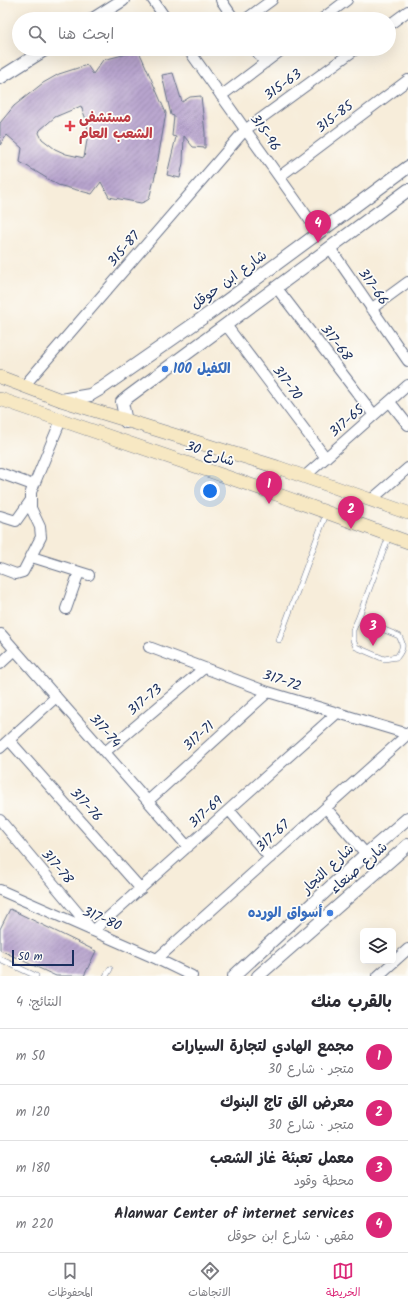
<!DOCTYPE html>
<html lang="ar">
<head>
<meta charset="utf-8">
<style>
  body { margin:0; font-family:Kalam,"Playpen Sans Arabic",sans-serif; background:#f2f2f3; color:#2b2b33; direction:rtl }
  .controls { position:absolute; right:12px; bottom:12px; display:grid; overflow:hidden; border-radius:6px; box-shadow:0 4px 16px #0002 }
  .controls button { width:36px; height:36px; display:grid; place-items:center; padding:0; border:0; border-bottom:1px solid #e1e1e2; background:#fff; color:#2b2b33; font:20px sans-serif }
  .scale { position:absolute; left:12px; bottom:10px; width:62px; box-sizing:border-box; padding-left:4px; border:2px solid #1b2f5e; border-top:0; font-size:11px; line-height:14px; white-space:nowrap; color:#1b2f5e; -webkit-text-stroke:3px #fdfcf7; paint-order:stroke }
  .you { position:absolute; left:210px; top:491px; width:14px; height:14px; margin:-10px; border:3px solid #fff; border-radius:50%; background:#1a73e8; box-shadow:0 0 0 6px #1a73e833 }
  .badge { display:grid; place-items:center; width:26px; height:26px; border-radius:50%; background:#db2777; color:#fff; font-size:13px; font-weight:700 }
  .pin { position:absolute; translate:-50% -33px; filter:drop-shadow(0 1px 2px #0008) }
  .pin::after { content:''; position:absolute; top:21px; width:14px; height:12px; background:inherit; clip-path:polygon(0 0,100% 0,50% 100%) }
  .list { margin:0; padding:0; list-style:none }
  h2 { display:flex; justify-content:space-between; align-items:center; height:52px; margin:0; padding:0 16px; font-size:17px }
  h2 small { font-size:13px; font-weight:400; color:#7c7c81 }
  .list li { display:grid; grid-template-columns:26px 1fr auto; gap:12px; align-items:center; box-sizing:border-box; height:56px; padding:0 16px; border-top:1px solid #e1e1e2 }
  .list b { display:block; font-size:15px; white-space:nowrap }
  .list p { margin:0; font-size:13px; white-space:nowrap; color:#7c7c81 }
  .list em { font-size:13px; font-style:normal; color:#7c7c81 }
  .icon { flex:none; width:22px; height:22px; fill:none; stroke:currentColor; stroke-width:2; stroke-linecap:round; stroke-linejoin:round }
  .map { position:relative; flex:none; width:408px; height:976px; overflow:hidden; direction:ltr }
  .search { position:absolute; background:#fff; box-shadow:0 4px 16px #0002; left:12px; right:12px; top:12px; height:44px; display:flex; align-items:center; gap:10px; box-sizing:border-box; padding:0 14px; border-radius:22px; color:#7c7c81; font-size:15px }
  .sheet { height:276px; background:#fff }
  nav { display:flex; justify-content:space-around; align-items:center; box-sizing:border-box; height:56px; border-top:1px solid #e1e1e2; background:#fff; font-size:11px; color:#7c7c81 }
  nav a { display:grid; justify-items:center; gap:2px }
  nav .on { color:#db2777 }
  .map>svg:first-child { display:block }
  .building { fill:url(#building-hatch); fill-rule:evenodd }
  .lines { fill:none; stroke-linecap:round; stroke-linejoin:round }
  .service-casing { stroke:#687289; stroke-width:6 }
  .minor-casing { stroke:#687289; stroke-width:12 }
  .tertiary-casing { stroke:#687289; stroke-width:14 }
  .secondary-casing { stroke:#687289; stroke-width:14 }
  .service { stroke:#fff; stroke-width:5 }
  .minor { stroke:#fff; stroke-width:10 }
  .tertiary { stroke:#fff; stroke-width:12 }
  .secondary { stroke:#f7e8c3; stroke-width:13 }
  .health-dot { fill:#e0444e; stroke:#fdfcf7; stroke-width:1.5 }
  .shop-dot { fill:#3f7fe0; stroke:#fdfcf7; stroke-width:1.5 }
  .labels { text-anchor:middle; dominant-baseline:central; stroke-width:3.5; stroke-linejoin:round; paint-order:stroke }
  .street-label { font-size:14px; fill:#1b2f5e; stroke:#fdfcf7 }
  .health-label { font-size:14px; font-weight:bold; fill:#be3a42; stroke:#fdfcf7; text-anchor:start }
  .shop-label { font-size:14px; font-weight:bold; fill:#366cbe; stroke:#fdfcf7; text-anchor:start }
</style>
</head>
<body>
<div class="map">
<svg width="408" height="976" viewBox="0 0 408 976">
  <defs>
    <pattern id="building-hatch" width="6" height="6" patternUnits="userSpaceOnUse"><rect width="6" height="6" fill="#b8a4ce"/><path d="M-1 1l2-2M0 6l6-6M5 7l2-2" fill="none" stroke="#9586aa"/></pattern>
  </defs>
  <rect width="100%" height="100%" fill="#fdfcf7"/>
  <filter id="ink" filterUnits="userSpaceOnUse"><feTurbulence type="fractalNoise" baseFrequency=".025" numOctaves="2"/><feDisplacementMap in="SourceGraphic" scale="8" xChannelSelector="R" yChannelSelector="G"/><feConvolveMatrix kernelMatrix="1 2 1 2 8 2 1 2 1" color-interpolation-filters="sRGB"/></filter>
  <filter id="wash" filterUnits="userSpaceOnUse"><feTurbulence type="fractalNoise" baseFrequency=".012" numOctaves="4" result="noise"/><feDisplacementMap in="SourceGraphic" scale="16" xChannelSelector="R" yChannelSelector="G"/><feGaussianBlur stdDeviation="0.9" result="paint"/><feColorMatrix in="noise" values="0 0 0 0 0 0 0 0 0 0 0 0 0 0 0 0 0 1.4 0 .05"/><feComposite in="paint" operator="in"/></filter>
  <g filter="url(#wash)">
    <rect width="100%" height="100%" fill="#f7edda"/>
    <g id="blocks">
      <path class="building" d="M135 52 140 54 142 58 166 113 155 176 149 199 146 201 141 203 109 197 101 182 92 194 58 185 20 162 22 148 7 135 0 145V123L14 106 43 83 59 74 87 65 93 74 103 60ZM81 106 87 122 88 134 84 158 66 154 55 149 42 139 39 133 40 130 55 117Z
        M173 73 182 102 190 97 201 96 205 133V148L193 147 184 136 183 163 180 178 167 175 176 137 172 136 174 116 171 115 162 75Z
        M10 909 96 951 84 976H56L0 950V929Z"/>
    </g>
  </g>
  <g filter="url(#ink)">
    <use href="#blocks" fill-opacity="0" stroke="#687289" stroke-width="1"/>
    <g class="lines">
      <defs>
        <path id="service" d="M358 619 399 636C404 645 403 649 397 657L384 659 356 647 353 640V630L358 619 389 536
          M279 640 326 514
          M0 959 36 976
          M106 976 110 969"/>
        <path id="minor" d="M153 0 166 19
          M221 0 234 19
          M246 19 272 0
          M322 19 347 0
          M389 25 408 11
          M188 49 319 233
          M255 49 265 63
          M221 96 283 49
          M279 177 408 80
          M330 248 408 361
          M276 287 374 415
          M371 309 408 282
          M226 325 326 458
          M24 386 245 130 356 49
          M390 402 408 425
          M0 473 33 485
          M304 477 408 385
          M371 500 408 468
          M0 516 16 521 31 500
          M32 557 89 575
          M0 568 16 574 23 572 41 537 40 527 31 508V492L61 420
          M66 609 79 572
          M1 634 188 847
          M149 647 268 692 408 734
          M0 664 15 650
          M9 740 141 889
          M0 748 56 697
          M105 752 203 669
          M148 801 268 692
          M326 808 366 854
          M229 810 270 858
          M0 820 93 931 336 714
          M0 890 157 959 192 976
          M157 959 408 734
          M378 976 408 949"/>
        <path id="tertiary" d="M93 19 123 0
          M0 78 46 49
          M61 400 90 395 102 388 214 310 408 167
          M126 422 122 402 128 397 408 190
          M234 976 366 854 408 818
          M258 976 408 845"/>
        <path id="secondary" d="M0 377 61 400 277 467 408 513
          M0 399 268 491 408 542
          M268 491 277 467"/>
      </defs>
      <use href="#service" class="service-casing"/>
      <use href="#minor" class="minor-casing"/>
      <use href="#tertiary" class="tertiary-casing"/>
      <use href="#secondary" class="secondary-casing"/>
      <use href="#service" class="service"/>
      <use href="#minor" class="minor"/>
      <use href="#tertiary" class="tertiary"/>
      <use href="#secondary" class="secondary"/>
    </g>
  </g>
  <path class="health-dot" d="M68 120h4v4h4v4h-4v4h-4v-4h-4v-4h4z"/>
  <g class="shop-dot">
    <circle cx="165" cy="369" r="4"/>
    <circle cx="330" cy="913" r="4"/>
  </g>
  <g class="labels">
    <g class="street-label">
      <text transform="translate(283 85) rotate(-36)">315-63</text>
      <text transform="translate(335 117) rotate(-37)">315-85</text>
      <text transform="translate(265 133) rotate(55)">315-96</text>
      <text transform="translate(124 249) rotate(-49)">315-87</text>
      <text transform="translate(229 280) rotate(-36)">شارع ابن حوقل</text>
      <text transform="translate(373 287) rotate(55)">317-66</text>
      <text transform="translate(336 343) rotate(53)">317-68</text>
      <text transform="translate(287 383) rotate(53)">317-70</text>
      <text transform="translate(347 421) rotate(-41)">317-65</text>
      <text transform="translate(210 454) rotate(19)">شارع 30</text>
      <text transform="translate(282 681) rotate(19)">317-72</text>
      <text transform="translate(145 700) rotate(-40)">317-73</text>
      <text transform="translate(105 731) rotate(49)">317-74</text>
      <text transform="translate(199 736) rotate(-42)">317-71</text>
      <text transform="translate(86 805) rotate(48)">317-76</text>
      <text transform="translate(206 812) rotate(-42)">317-69</text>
      <text transform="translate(273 836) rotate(-42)">317-67</text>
      <text transform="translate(57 867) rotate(50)">317-78</text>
      <text transform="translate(359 868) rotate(-41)">شارع صنعاء</text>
      <text transform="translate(328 869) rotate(-43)">شارع التجار</text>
      <text transform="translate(102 919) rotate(24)">317-80</text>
    </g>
    <g class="health-label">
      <text x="79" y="118">مستشفى<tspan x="79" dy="16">الشعب العام</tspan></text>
    </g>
    <g class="shop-label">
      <text x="173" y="369">الكفيل 100</text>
      <text x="322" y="913" text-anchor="end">أسواق الورده</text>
    </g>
  </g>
</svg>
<div class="controls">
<button><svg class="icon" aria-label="layers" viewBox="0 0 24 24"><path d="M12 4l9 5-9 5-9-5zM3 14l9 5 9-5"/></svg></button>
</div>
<div class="scale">50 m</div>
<div class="you"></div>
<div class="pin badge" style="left:269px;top:504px">1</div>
<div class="pin badge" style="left:351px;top:529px">2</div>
<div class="pin badge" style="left:373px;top:646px">3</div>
<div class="pin badge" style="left:318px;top:243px">4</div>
<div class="search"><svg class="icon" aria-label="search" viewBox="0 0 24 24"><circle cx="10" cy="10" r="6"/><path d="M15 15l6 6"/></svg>ابحث هنا</div>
</div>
<section class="sheet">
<h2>بالقرب منك<small>النتائج: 4</small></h2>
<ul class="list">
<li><span class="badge">1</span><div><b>مجمع الهادي لتجارة السيارات</b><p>متجر · شارع 30</p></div><em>50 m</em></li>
<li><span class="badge">2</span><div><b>معرض الق تاج البنوك</b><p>متجر · شارع 30</p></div><em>120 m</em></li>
<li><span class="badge">3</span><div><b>معمل تعبئة غاز الشعب</b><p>محطة وقود</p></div><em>180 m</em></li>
<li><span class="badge">4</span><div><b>Alanwar Center of internet services</b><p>مقهى · شارع ابن حوقل</p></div><em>220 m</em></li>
</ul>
</section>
<nav>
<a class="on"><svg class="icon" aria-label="map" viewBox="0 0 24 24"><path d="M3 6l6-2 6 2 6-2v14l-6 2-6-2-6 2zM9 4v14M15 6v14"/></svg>الخريطة</a>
<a><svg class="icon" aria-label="directions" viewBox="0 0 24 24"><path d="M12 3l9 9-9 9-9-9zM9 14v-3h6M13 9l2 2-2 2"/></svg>الاتجاهات</a>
<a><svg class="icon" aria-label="saved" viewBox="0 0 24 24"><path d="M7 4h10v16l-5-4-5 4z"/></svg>المحفوظات</a>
</nav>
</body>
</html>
